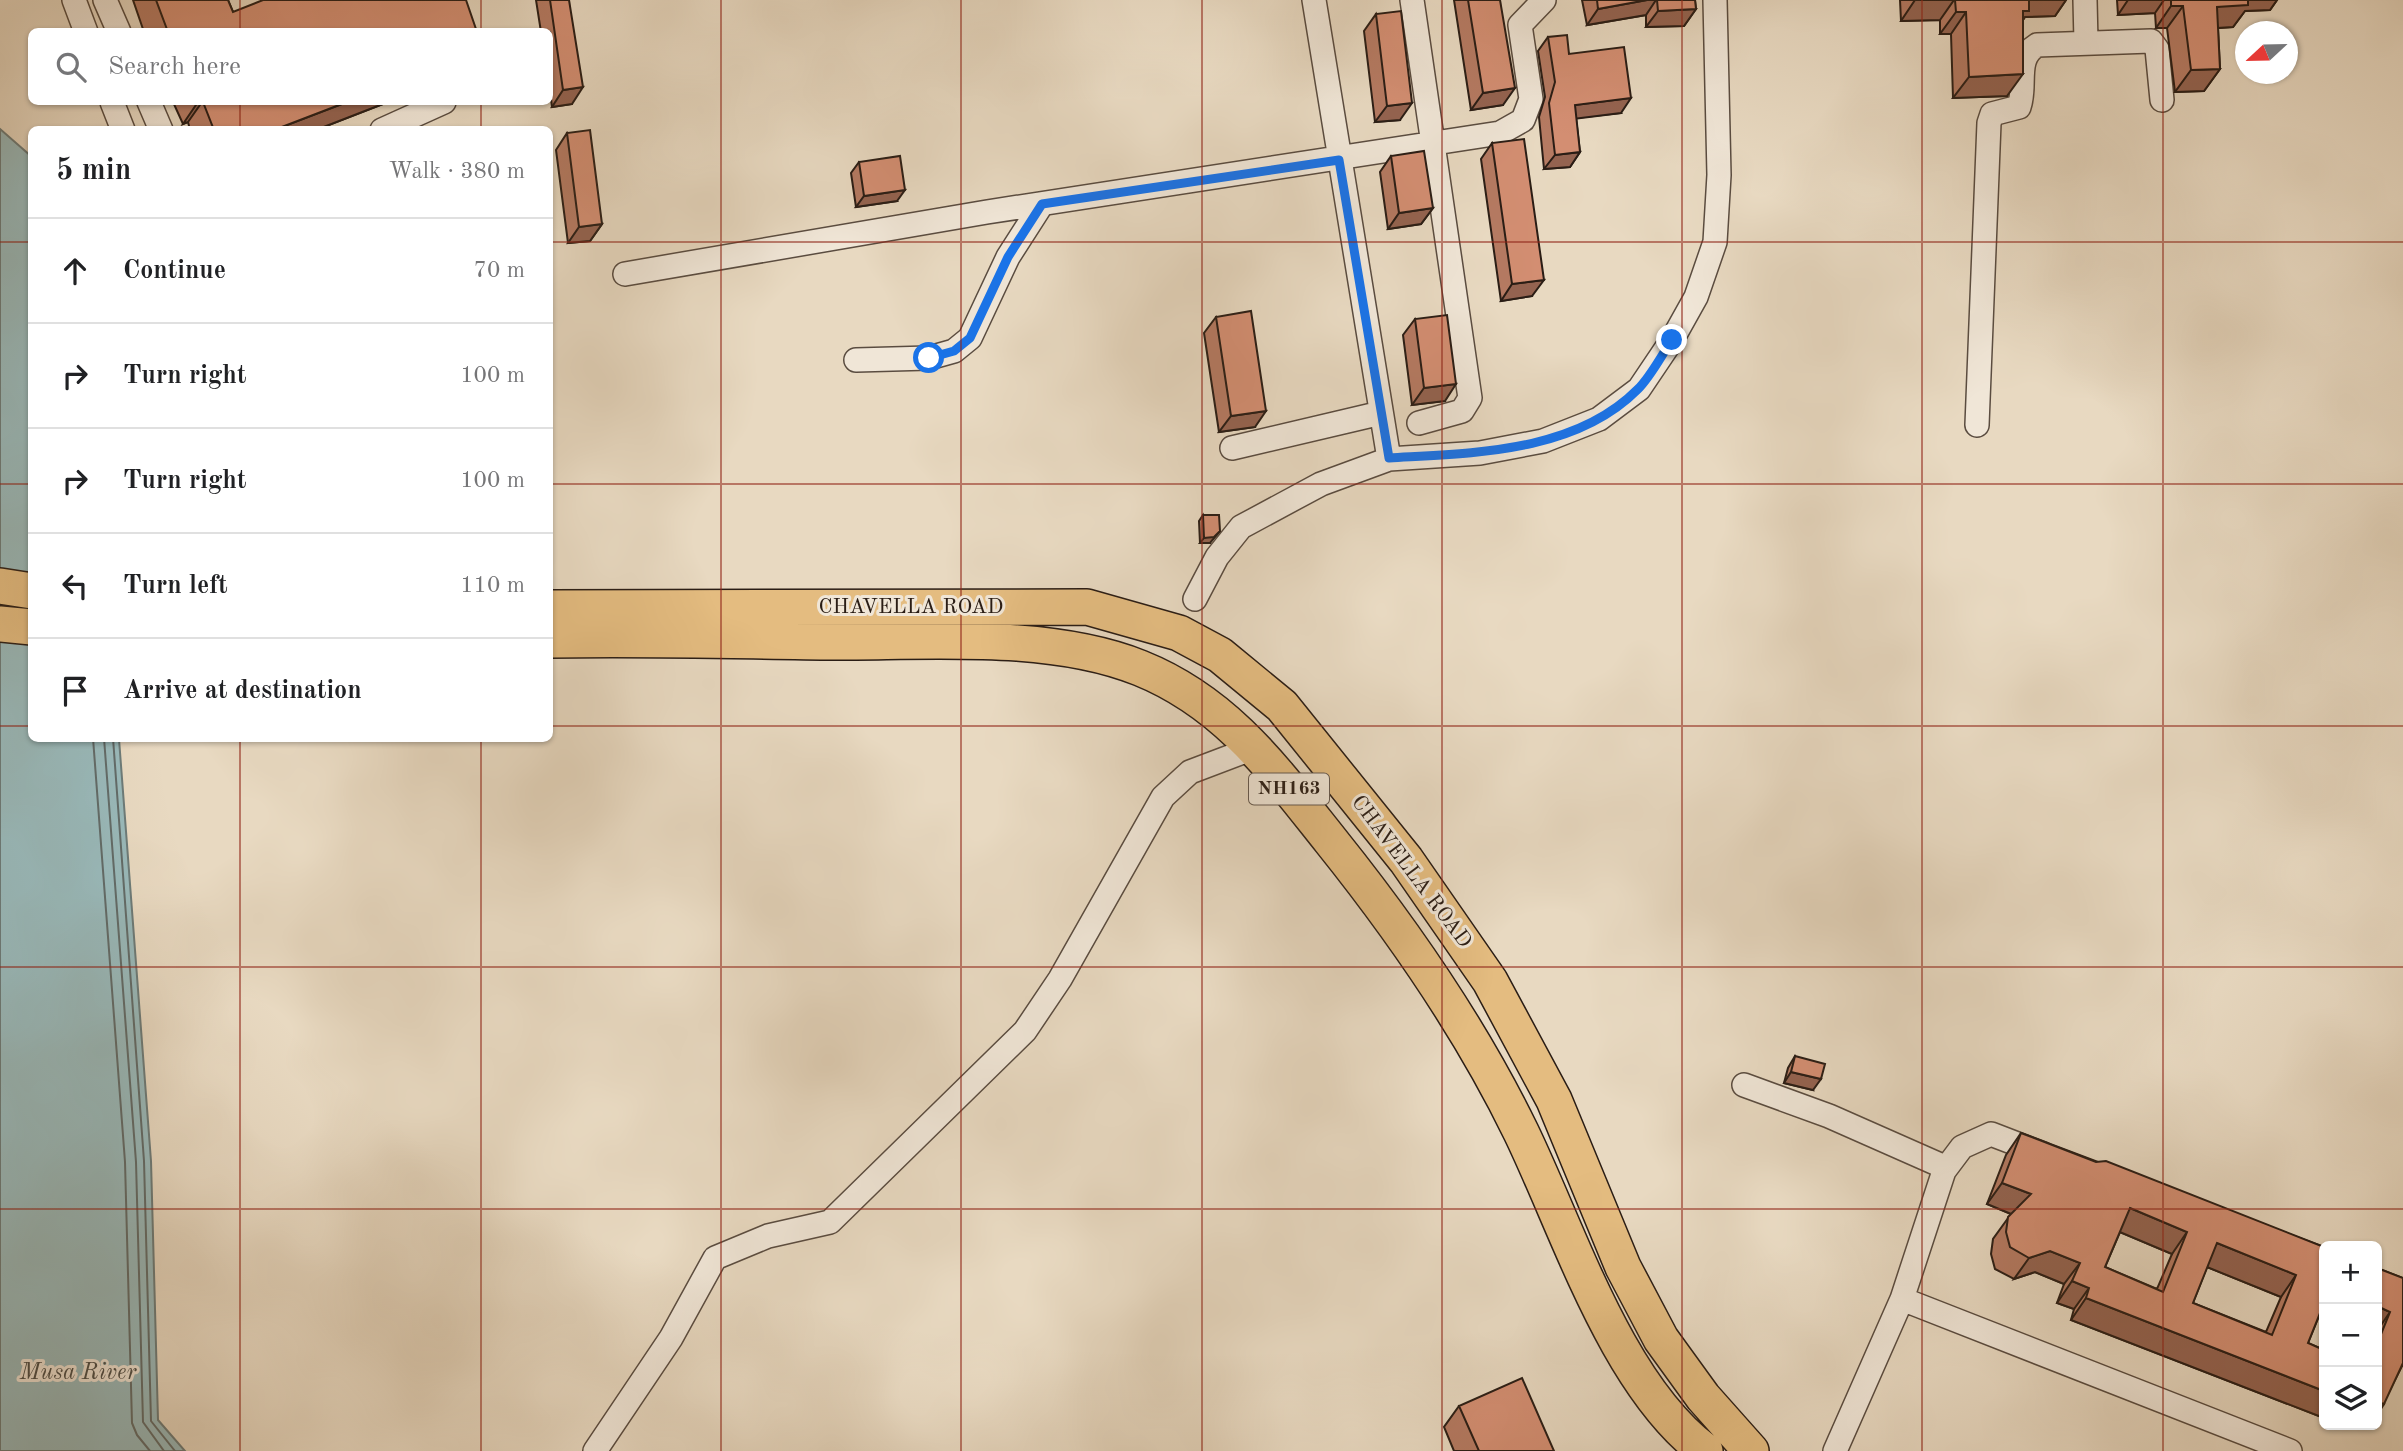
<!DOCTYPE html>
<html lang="en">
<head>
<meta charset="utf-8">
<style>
  body { margin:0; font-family:"Old Standard TT",serif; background:#f6f6f6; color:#202124 }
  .controls { position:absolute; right:21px; bottom:21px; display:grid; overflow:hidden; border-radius:10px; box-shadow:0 2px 5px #0004 }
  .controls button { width:63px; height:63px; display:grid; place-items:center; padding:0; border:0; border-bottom:2px solid #e0e0e0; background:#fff; color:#202124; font:35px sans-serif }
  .compass { position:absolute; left:2235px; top:21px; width:63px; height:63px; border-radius:50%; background:#fff; box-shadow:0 2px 5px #0004; rotate:248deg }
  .stop { position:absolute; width:21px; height:21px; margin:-16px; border:5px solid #1a73e8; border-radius:50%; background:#fff }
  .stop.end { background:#1a73e8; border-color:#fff; box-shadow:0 2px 7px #0008 }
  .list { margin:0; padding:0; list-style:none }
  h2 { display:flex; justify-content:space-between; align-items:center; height:91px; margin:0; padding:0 28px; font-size:30px }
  h2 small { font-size:23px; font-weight:400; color:#757577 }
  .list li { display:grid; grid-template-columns:46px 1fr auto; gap:21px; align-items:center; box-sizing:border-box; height:105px; padding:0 28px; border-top:2px solid #e0e0e0 }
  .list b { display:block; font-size:26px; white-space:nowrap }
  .list em { font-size:23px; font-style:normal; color:#757577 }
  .icon { flex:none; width:38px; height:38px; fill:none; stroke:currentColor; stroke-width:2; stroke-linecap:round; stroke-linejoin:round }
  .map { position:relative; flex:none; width:2403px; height:1451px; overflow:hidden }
  .search { position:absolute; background:#fff; box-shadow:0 2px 5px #0004; left:28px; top:28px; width:525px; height:77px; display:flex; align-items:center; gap:18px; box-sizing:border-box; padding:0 24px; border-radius:10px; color:#757577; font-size:26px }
  .panel { position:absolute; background:#fff; box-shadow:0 2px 5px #0004; left:28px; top:126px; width:525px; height:616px; border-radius:10px }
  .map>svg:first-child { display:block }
  .water { fill:#99b9ba; stroke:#6d7b78; stroke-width:2 }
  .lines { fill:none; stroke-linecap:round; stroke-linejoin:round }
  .shore { stroke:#626b68; stroke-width:2 }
  .minor-casing { stroke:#5a4c40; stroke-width:26 }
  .highway-casing { stroke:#2a1d15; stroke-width:38 }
  .minor { stroke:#f0e6d7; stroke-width:23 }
  .highway { stroke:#e4bc80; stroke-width:35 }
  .wall { fill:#b57a62; stroke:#2a1d15; stroke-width:2; fill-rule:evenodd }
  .shaded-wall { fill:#946350; stroke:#2a1d15; stroke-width:2 }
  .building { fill:#d38e72; stroke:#2a1d15; stroke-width:2; fill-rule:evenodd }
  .route { stroke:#1a73e8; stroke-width:9 }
  .grid { fill:none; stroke:#8f2418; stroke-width:2; stroke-opacity:0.55 }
  .labels { text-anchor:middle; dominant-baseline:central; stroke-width:6; stroke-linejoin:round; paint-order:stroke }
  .shield { fill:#f0e6d7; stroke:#65594f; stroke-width:2 }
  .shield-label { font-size:19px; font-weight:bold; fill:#2a1d15 }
  .street-label { font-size:21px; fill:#2a1d15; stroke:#f0e6d7 }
  .water-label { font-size:23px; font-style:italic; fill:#4b4c47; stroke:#f0e6d7 }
</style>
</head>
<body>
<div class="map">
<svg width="2403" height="1451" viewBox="0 0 2403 1451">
  <rect width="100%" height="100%" fill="#e8d9c1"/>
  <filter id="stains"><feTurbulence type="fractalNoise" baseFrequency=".00286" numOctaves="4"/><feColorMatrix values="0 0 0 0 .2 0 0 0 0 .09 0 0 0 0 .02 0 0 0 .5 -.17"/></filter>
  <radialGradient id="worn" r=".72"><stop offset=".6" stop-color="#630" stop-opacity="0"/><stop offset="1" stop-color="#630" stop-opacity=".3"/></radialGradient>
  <path class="water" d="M0 129 32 157V738L119 739 151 1161 158 1420 185 1451H0Z"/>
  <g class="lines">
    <path class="shore" d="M93 738 125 1162 132 1423 137 1435 150 1451
      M104 738 136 1162 143 1422 164 1451
      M113 738 144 1161 151 1421 175 1451"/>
    <defs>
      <path id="minor" d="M74 0 86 32
        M105 0 119 32
        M1314 0 1389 459
        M1412 0 1470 398 1462 411 1419 423
        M2085 0 2086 42
        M112 102 123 130
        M149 102 161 130
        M382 130 444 102
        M625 274 987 212 1500 133 1523 120 1531 99 1520 25 1544 0
        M856 360 929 358 954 351 970 338 1008 257 1042 204
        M1977 425 1989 123 1992 114 2019 107C2027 85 2014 59 2037 45L2151 41 2157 49 2162 100
        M1232 448 1381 413
        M1195 599 1217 557 1241 527 1321 484 1389 459 1480 453 1543 441 1599 419 1639 389 1672 340 1696 297 1715 242 1719 175 1715 0
        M1744 1085 1829 1116 1940 1165 1944 1171 1902 1299 1835 1451
        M1944 1171 1962 1147 1991 1134 2043 1154
        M1902 1299 2290 1451
        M595 1451 671 1338 715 1258 768 1236 830 1222 1025 1031 1060 979 1163 797 1190 772 1256 747"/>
      <path id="highway" d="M0 586 32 591
        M550 608 1087 607 1179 633 1220 655 1282 706 1406 860 1490 981 1554 1100 1623 1267 1661 1339 1703 1397 1751 1451
        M0 624 32 627
        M550 640C644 638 740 641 835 642 930 642 1051 632 1140 668 1227 703 1275 771 1331 841 1404 932 1470 1027 1521 1132 1569 1231 1616 1384 1705 1451"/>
    </defs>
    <use href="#minor" class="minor-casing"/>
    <use href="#highway" class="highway-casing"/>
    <use href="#minor" class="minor"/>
    <use href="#highway" class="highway"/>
  </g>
  <path class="wall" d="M133 0H228L233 12 477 32H144Z
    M536 0H569L572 104 552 107 550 91V32H541Z
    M1454 0H1500L1503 105 1471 110Z
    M1582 0H1695L1696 9 1684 26 1646 27V15L1587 25Z
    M1900 0H2066L2055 16 2025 17 2023 20 2007 96 1953 98 1951 34H1940V20L1901 21Z
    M2117 0H2277L2270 10 2245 11 2233 27 2218 28 2220 69 2204 91 2175 92 2167 28H2156L2155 13 2118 15Z
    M1376 14 1400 120 1375 122 1364 31Z
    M1548 37 1569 54 1621 113 1576 118 1580 152 1570 167 1544 169 1539 117 1545 97 1538 51Z
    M173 102H388L316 130H190L188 122 183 124Z
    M567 133 602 224 590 241 568 243 556 150Z
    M1492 143 1532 296 1501 301 1481 159Z
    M1391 156 1433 208 1421 224 1388 229 1380 172Z
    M859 162 897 201 856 207 851 173Z
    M1216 317 1255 427 1219 432 1204 333Z
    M1415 319 1445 401 1412 405 1403 335Z
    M1203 515 1210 543H1200L1199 521Z
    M1795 1056 1813 1090 1784 1083 1788 1068Z
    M2021 1133 2324 1247V1312L2321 1311 2308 1343 2324 1350V1418L2071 1320 2074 1309 2057 1303 2064 1284 2035 1272 2014 1279 1995 1269 1991 1254 1993 1239 2011 1214 1987 1204 2006 1155ZM2120 1232 2172 1254 2157 1289 2105 1267ZM2207 1267 2281 1297 2266 1332 2193 1303Z
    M2377 1268 2403 1278V1366H2402L2377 1415Z
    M1459 1406 1554 1451H1454L1444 1427Z"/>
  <path class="shaded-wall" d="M1647 0H1656L1646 15 1587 25 1598 9Z
    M1915 0H1954L1940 20 1901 21Z
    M2026 0H2066L2055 16 2025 17 2014 33Z
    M2128 0H2164L2155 13 2118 15Z
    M2241 0H2277L2270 10 2245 11 2233 27 2201 29 2217 7Z
    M2171 6H2183L2167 28H2156Z
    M1696 9 1684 26 1646 27 1658 11Z
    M1956 12H1966L1951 34H1940Z
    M2220 69 2204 91 2175 92 2191 70Z
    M2023 74 2007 96 1953 98 1969 77Z
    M583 87 572 104 552 107 563 90Z
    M1515 88 1503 105 1471 110 1483 93Z
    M1631 98 1621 113 1565 120 1575 105Z
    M198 102H202L188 122 183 124Z
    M347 102H388L316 130H274Z
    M1412 103 1400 120 1375 122 1387 106Z
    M1580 152 1570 167 1544 169 1555 155Z
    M905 190 897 201 856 207 864 196Z
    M1433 208 1421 224 1388 229 1399 213Z
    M602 224 590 241 568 243 579 227Z
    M1544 280 1532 296 1501 301 1512 284Z
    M1456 384 1445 401 1412 405 1424 388Z
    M1266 411 1255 427 1219 432 1231 416Z
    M1220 531 1210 543H1200L1204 538Z
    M1791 1072 1821 1079 1813 1090 1784 1083Z
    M2002 1183 2031 1194 2016 1216 1987 1204Z
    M2130 1208 2187 1232 2172 1254 2115 1230Z
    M2217 1243 2296 1275 2281 1297 2202 1265Z
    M2050 1251 2080 1263 2064 1284 2035 1272 2014 1279 2029 1258Z
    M2072 1281 2089 1288 2074 1309 2057 1303Z
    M2086 1298 2324 1391V1418L2071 1320Z
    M2377 1306 2390 1312 2377 1331Z
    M2377 1402 2384 1404 2377 1415Z"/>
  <path class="building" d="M156 0H228L233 12 263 0H466L477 32H168Z
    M550 0H569L583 87 563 90Z
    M1468 0H1500L1515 88 1483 93Z
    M1597 0H1647L1598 9Z
    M1657 0H1695L1696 9 1658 11Z
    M1955 0H2029V11H2023V74L1969 77 1966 12H1956Z
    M2171 0H2248V5L2217 7 2220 69 2191 70 2183 6H2171Z
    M1401 11 1412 103 1387 106 1376 14Z
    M1567 35 1569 54 1624 47 1631 98 1575 105 1580 152 1555 155 1549 103 1555 82 1548 37Z
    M203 102H347L274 130H214Z
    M590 130 602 224 579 227 567 133Z
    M1524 139 1544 280 1512 284 1492 143Z
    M1424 151 1433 208 1399 213 1391 156Z
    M900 156 905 190 864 196 859 162Z
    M1251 311 1266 411 1231 416 1216 317Z
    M1447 315 1456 384 1424 388 1415 319Z
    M1203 515H1219L1220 531 1214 537 1204 538Z
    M1795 1056 1825 1064 1821 1079 1791 1072Z
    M2021 1133 2096 1162 2106 1161 2324 1247V1303L2308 1343 2324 1350V1391L2086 1298 2089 1288 2072 1281 2080 1263 2050 1251 2029 1258 2010 1247 2006 1232 2008 1217 2031 1194 2002 1183ZM2130 1208 2187 1232 2163 1292 2105 1267ZM2217 1243 2296 1275 2272 1335 2193 1303Z
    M2377 1268 2403 1278V1363L2384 1404 2377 1402V1344L2390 1312 2377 1306Z
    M1522 1378 1554 1451H1479L1459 1406Z"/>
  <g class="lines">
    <path class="route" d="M929 358 954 351 970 338 1008 257 1042 204 1339 160 1389 458C1472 453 1575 453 1638 389 1651 376 1661 356 1672 340"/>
  </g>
  <path class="grid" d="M240 0V32M481 0V32M721 0V1451M961 0V1451M1202 0V1451M1442 0V1451M1682 0V1451M1922 0V1451M2163 0V1451M240 102V130M481 102V130M0 242H32M550 242H2403M0 484H32M550 484H2403M0 726H32M550 726H2403M240 738V1451M481 738V1451M0 967H2403M0 1209H2403"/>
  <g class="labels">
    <rect class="shield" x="1249" y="773.5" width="80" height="31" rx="5"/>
    <g class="shield-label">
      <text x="1289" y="789">NH163</text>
    </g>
    <g class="street-label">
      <text x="911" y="607">CHAVELLA ROAD</text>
      <text transform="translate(1411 872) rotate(53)">CHAVELLA ROAD</text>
    </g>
    <g class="water-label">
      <text x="78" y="1372">Musa River</text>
    </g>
  </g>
  <rect width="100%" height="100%" filter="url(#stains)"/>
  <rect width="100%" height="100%" fill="url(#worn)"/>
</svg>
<div class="controls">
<button>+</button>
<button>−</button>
<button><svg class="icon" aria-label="layers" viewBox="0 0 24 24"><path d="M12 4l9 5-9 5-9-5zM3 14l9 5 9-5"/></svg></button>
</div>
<svg class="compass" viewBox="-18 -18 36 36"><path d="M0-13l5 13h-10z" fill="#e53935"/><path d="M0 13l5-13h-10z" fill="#757577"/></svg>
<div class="stop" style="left:929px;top:358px"></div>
<div class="stop end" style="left:1672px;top:340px"></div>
<div class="search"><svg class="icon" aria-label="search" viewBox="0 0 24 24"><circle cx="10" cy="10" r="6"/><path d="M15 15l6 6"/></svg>Search here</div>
<section class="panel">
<h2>5 min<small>Walk · 380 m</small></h2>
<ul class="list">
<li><svg class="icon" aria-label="ahead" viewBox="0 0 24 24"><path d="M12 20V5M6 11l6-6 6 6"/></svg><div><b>Continue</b></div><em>70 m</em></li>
<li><svg class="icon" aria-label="right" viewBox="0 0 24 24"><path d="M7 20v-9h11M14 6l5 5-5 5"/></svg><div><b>Turn right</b></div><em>100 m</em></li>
<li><svg class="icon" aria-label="right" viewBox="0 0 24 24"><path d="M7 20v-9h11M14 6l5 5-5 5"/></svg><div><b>Turn right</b></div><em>100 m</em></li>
<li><svg class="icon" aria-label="left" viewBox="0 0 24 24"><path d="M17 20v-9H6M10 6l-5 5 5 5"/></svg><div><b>Turn left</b></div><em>110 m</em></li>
<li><svg class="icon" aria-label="arrive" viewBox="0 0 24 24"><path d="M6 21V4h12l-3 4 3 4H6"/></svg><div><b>Arrive at destination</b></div></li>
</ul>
</section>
</div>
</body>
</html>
